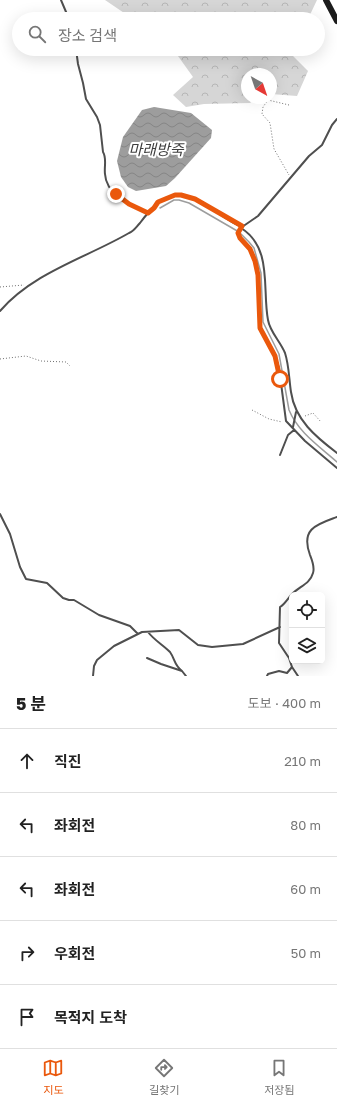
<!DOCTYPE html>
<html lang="ko">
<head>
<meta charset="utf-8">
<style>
  body { margin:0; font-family:"Golos Text","Noto Sans KR",sans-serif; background:#f6f6f6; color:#222 }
  .controls { position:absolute; right:12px; bottom:12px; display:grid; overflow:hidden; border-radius:6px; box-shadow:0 4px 16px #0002 }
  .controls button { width:36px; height:36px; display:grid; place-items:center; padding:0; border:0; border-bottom:1px solid #e0e0e0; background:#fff; color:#222; font:20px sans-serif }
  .compass { position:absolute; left:241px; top:68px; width:36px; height:36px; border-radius:50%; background:#fff; box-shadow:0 4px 16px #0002; rotate:140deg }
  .stop { position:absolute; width:12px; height:12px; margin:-9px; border:3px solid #ea580c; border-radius:50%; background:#fff }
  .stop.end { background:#ea580c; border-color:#fff; box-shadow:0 1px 4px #0008 }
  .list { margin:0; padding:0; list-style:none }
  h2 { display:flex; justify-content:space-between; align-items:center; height:52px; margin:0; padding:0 16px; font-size:17px }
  h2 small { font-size:13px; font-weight:400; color:#767676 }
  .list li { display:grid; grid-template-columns:26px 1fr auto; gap:12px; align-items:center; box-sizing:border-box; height:64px; padding:0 16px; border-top:1px solid #e0e0e0 }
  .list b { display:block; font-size:15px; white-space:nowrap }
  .list em { font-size:13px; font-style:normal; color:#767676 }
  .icon { flex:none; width:22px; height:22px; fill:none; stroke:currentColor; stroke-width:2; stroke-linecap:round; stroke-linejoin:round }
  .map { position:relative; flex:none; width:337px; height:676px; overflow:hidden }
  .search { position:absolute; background:#fff; box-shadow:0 4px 16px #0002; left:12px; right:12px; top:12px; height:44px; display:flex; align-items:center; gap:10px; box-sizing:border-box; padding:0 14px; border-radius:22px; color:#767676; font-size:15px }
  .sheet { height:372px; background:#fff }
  nav { display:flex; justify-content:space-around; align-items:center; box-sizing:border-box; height:56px; border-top:1px solid #e0e0e0; background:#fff; font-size:11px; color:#767676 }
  nav a { display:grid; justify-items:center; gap:2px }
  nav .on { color:#ea580c }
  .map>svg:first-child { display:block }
  .forest { fill:url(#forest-crowns) }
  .water { fill:url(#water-waves) }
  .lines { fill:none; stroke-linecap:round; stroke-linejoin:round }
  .stream { stroke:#9d9d9d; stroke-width:1.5 }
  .path { stroke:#717171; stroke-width:1; stroke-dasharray:1 2; stroke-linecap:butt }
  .lane { stroke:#4f4f4f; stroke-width:2 }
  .secondary { stroke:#1c1c1c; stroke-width:6 }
  .route { stroke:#ea580c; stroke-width:5 }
  .labels { text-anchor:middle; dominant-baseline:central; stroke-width:4; stroke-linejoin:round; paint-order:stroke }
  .water-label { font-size:15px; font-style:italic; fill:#3e3e3e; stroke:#fff }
</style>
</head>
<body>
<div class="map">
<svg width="337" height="676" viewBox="0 0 337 676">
  <defs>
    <pattern id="forest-crowns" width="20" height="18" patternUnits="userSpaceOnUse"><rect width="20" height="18" fill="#d6d6d6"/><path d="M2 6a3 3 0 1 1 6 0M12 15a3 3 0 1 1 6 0" fill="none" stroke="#b6b6b6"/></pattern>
    <pattern id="water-waves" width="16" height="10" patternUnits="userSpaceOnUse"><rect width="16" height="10" fill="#9d9d9d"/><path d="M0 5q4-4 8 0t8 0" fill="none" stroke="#858585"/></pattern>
  </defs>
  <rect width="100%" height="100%" fill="#fff"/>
  <path class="forest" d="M105 0H317L308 19H133Z
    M173 49H289L287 50 308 71 297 96 271 94V74H247V98H256L250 103 204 104 186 107 173 95 193 77Z"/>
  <path class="water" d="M154 107 191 113 212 130 211 138 175 178 166 186 136 191 128 187 121 177 117 161 123 137 142 110Z"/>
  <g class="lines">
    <path class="stream" d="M160 208 174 200H179L189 203 239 232 249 242 254 248 261 273 263 322 279 354 289 410C298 432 319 446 337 462"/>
    <path class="path" d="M289 105 268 100 263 107 262 114 270 123 274 149 289 175
      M239 236C242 241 247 244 250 248 260 264 258 284 259 302
      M0 287 24 285
      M0 359 26 356 41 361 66 362 70 366
      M252 410 269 419 282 422
      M305 416 313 413 321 422"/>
    <path class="lane" d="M61 0 69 19
      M76 49 78 64 83 83 86 99 97 117 100 125 103 152C107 158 104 167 105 174 106 195 131 205 148 213
      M242 227 258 216 309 156 322 145 332 125 337 119
      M238 233 241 228
      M259 306 260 328 275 356 279 368 286 421 305 441 337 468
      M0 311C34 272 86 258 129 233 134 231 136 227 140 223 149 211 161 196 177 195 202 195 220 219 242 227L241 228C273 248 262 289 268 320 270 332 280 341 285 353 289 365 289 379 291 392 295 420 316 437 337 453
      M293 427 296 412
      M280 455 288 435 294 430
      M0 514 10 534 20 567 26 579 47 583 63 598 69 600H74L99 615 130 626 138 634
      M148 632C154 640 163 645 170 652 175 659 174 665 182 671
      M147 658 161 664 182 671 186 676
      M93 676 94 666 97 660 114 646 142 632 179 630 198 645 212 647 243 644 280 627
      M267 676 268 674 279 671 287 673 292 667
      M298 676 292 667 289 658 279 643 280 607C285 604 288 598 292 594 300 586 310 584 313 573 315 567 312 560 310 555 300 528 318 524 337 517"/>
    <path class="secondary" d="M326 0 337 21"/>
  </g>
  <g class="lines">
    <path class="route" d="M116 194 129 204 148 213 154 208 158 202 175 195H181L195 199 242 226 238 233 240 238 250 249 255 261 258 275 260 328 275 356 280 379"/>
  </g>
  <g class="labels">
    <g class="water-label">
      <text x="156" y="149">마래방죽</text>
    </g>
  </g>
</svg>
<div class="controls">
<button><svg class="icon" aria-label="locate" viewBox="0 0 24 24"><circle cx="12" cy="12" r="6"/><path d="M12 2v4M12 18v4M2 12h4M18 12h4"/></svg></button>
<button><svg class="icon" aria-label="layers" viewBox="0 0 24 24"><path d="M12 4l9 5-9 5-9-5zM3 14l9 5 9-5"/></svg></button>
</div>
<svg class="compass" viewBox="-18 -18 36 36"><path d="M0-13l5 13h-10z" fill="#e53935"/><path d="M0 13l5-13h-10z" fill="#767676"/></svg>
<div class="stop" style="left:280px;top:379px"></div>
<div class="stop end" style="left:116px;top:194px"></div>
<div class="search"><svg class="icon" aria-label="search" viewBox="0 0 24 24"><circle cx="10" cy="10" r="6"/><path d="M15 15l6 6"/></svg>장소 검색</div>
</div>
<section class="sheet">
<h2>5 분<small>도보 · 400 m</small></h2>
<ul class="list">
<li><svg class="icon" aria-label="ahead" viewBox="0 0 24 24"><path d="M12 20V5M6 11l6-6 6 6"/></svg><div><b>직진</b></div><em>210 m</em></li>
<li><svg class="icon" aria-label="left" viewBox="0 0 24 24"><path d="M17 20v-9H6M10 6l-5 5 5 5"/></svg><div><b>좌회전</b></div><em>80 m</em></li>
<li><svg class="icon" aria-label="left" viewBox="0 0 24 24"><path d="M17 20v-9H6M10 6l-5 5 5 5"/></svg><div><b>좌회전</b></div><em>60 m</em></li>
<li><svg class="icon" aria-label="right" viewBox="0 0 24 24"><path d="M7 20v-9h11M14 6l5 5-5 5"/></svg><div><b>우회전</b></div><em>50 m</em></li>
<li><svg class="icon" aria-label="arrive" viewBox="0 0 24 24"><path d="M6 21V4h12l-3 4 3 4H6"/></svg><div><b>목적지 도착</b></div></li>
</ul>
</section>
<nav>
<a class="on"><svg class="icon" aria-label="map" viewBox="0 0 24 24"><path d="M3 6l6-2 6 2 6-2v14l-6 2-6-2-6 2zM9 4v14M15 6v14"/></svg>지도</a>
<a><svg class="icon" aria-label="directions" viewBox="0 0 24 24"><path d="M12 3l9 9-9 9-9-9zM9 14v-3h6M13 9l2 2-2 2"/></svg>길찾기</a>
<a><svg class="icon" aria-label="saved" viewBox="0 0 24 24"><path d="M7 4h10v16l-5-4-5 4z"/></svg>저장됨</a>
</nav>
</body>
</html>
